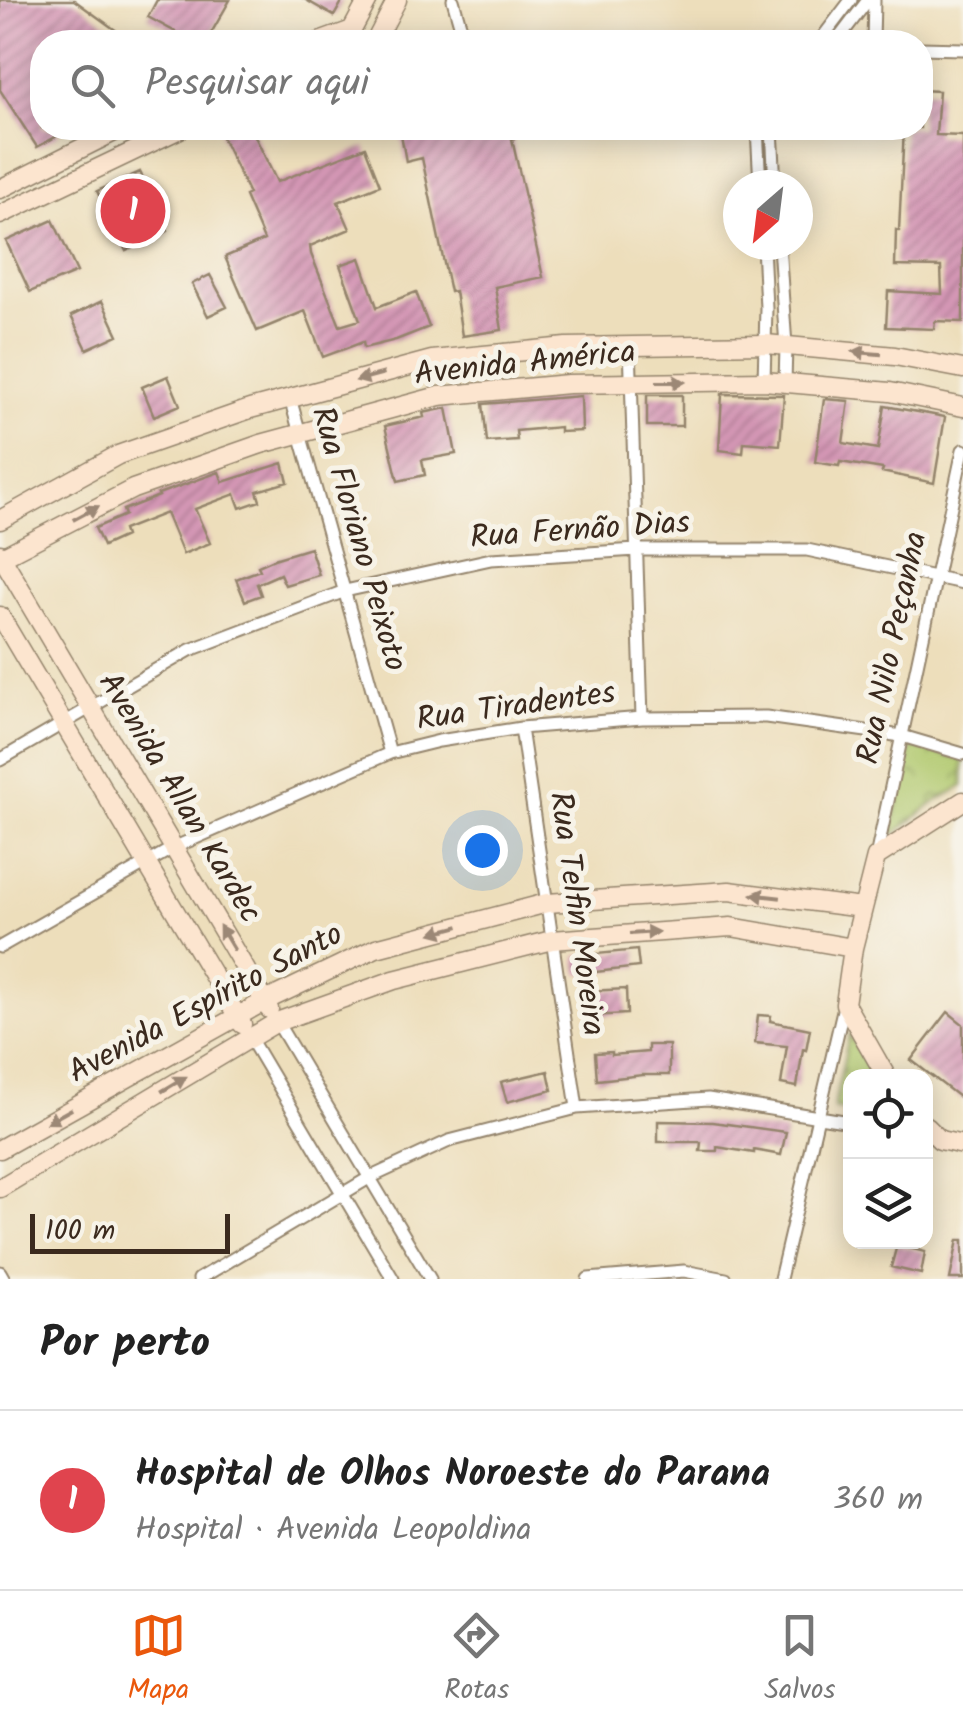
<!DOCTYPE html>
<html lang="pt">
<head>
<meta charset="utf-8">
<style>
  body { margin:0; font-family:Kalam,sans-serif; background:#f2f2f2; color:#222 }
  .controls { position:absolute; right:30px; bottom:30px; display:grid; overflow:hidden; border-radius:20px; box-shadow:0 5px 25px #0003 }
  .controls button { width:90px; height:90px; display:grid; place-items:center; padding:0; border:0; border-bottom:2px solid #e0e0e0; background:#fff; color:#222; font:50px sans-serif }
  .compass { position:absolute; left:723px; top:170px; width:90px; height:90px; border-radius:50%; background:#fff; box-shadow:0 5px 25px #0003; rotate:208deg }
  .scale { position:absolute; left:30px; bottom:25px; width:200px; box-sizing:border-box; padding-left:10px; border:5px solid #3b2a1e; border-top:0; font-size:28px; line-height:35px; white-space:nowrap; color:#3b2a1e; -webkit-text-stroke:8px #f7f3e8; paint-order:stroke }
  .you { position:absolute; left:482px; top:850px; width:35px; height:35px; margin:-25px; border:8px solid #fff; border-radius:50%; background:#1a73e8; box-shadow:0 0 0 15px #1a73e833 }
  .badge { display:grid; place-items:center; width:65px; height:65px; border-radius:50%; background:#ea580c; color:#fff; font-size:32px; font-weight:700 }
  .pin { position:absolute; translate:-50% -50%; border:5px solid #fff; box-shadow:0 2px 10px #0006 }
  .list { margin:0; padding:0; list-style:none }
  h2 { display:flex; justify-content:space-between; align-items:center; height:130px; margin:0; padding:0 40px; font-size:42px }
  h2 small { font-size:32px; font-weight:400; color:#767676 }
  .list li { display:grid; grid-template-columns:65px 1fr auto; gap:30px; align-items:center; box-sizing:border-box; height:180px; padding:0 40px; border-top:2px solid #e0e0e0 }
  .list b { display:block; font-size:38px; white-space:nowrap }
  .list p { margin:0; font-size:32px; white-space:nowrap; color:#767676 }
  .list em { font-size:32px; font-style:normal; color:#767676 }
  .icon { flex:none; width:55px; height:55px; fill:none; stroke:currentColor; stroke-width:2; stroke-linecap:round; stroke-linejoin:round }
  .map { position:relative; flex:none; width:963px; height:1279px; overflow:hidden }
  .search { position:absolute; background:#fff; box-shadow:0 5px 25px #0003; left:30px; right:30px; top:30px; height:110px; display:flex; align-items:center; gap:25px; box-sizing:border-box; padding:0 35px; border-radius:40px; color:#767676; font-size:38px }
  .sheet { height:310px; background:#fff }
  nav { display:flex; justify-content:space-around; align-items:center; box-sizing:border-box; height:140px; border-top:2px solid #e0e0e0; background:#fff; font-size:28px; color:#767676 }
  nav a { display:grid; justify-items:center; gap:5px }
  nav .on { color:#ea580c }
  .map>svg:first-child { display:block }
  .park { fill:url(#park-crowns); stroke:#767a46; stroke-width:2.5 }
  .building { fill:url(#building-hatch) }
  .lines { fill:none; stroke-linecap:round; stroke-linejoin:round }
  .street-casing { stroke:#94846c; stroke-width:15 }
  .secondary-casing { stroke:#94846c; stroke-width:21 }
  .street { stroke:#fff; stroke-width:11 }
  .secondary { stroke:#fce5cf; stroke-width:18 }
  .oneway { fill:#9c8876 }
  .labels { text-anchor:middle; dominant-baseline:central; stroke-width:10; stroke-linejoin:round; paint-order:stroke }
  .street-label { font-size:32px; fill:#3b2a1e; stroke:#f7f3e8 }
</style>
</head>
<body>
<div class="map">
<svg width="963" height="1279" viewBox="0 0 963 1279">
  <defs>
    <pattern id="park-crowns" width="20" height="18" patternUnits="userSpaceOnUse" patternTransform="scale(2.5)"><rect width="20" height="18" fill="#b1c96e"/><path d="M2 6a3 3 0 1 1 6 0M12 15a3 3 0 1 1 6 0" fill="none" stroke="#91a35a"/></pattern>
    <pattern id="building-hatch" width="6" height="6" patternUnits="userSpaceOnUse" patternTransform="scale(2.5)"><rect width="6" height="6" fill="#d497b5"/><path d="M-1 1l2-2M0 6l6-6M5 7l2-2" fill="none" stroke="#ad7b93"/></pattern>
  </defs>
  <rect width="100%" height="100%" fill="#f7f3e8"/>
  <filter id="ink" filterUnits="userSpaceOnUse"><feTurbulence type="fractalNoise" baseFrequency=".01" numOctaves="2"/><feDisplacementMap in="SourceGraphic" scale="20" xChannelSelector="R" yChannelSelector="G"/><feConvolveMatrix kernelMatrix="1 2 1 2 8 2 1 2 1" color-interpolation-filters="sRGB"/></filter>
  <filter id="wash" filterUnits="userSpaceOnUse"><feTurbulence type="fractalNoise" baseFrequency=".0048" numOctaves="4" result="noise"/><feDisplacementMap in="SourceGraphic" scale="40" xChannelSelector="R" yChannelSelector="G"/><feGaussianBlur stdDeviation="2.25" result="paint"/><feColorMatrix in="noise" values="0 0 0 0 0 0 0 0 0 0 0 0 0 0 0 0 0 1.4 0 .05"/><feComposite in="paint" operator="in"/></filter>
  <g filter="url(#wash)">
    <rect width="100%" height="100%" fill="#eddebb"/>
    <path class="park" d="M911 746 963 760V786L938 800 890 837Z
      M849 1034 875 1076H850V1111L834 1108Z"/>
    <g id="blocks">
      <path class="building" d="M0 0H74L132 42H42V128H54L59 135 37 147 0 90Z
        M157 0H230L206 42H194L148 17Z
        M306 0H343L334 16Z
        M920 90 939 91 936 135 963 136V322L935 321 934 329 886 327 888 291 942 294 941 267 895 266 896 230 899 231 904 128H920Z
        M231 128H251L277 182 365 147 380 185 338 202 350 229 310 246 311 254 340 326 360 320 340 265 360 258 377 307 416 292 429 327 396 340 364 348 363 342 323 357 305 311 257 331 225 257 264 240 245 196 249 194 220 133Z
        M435 128H512L515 138 512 139 543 277 495 287 502 330 462 336 455 291 450 292 422 158 406 162 401 134Z
        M140 172 168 231 126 251 97 191Z
        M53 220 77 272 30 292 6 241Z
        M210 275 227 307 208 316 192 284Z
        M102 301 118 335 87 349 71 316Z
        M168 376 180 405 154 416 142 387Z
        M722 394 784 395 780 445 744 442 743 453 719 450Z
        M647 395H682V426H647Z
        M581 396 582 431 560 432V427L516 431 517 440 487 442 483 404Z
        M824 399 849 401 843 443 878 449 885 406 945 417 934 483 882 472 883 469 840 462 839 466 815 462Z
        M447 408 456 454 422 460 425 475 398 481 385 426 424 417 423 413Z
        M283 463 288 482 257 491 260 501 240 508 235 494 195 509 210 543 183 554 166 513 123 530 125 536 103 546 95 528 125 515 123 510 159 496 158 494 219 472 223 482Z
        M310 548 319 575 285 585 280 574 257 584 261 595 245 601 236 579 260 570 258 566 274 559Z
        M637 950 639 967 578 974 576 956Z
        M626 989 627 1014 590 1016 588 991Z
        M948 1012 963 1024V1100L911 1060Z
        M758 1015 771 1016 770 1021 810 1029 806 1050 803 1049 797 1087 781 1084 787 1046 755 1043Z
        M648 1045H669V1075H643L597 1080 595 1053 612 1052V1055L648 1052Z
        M548 1071 552 1090 507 1102 501 1082Z
        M658 1121 713 1122 786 1132 781 1155 754 1150V1153L717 1147V1151H700L701 1142H658Z
        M958 1240H963V1279H950Z
        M897 1245 925 1252 921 1274 891 1267Z"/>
    </g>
  </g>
  <g filter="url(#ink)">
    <use href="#blocks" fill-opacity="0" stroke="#94846c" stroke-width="2.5"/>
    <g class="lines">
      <defs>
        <path id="street" d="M453 0 465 42
          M819 42 851 0
          M836 42 868 0
          M873 42 874 0
          M920 48 963 49
          M757 128 760 185
          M772 128 775 185
          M763 245 766 308 764 381
          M779 245 786 346 785 383
          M630 345 642 718
          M290 398 390 753
          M521 728 577 1108
          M0 760 190 650 345 591 491 559 637 550H807L963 583
          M876 857 963 450
          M0 947 173 848 390 753 439 741 521 728 642 718 766 717 902 736 963 754
          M277 1022 430 1279
          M250 1038 393 1279
          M0 1272 4 1279
          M199 1279 369 1178 449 1141 577 1108 708 1099 850 1122
          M588 1279 684 1271 726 1279
          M780 1279 844 1006"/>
        <path id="secondary" d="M319 42 352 30 368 0
          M375 42 397 0
          M0 189 122 128
          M0 215 182 128
          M0 520 118 455 250 409 432 360 566 347 766 344 895 356 963 369
          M0 554 269 1009
          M0 558 133 489 261 444 439 396 568 384 764 381 890 392 963 407
          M0 616 242 1024
          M886 1076 845 1004 853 948 876 857 963 801
          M926 1126 940 1140 963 1145
          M0 1149 265 1001 376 948 547 903 729 891 862 908
          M0 1188 277 1022 394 980 552 940 731 927 853 948"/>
      </defs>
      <use href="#street" class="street-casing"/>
      <use href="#secondary" class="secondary-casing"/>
      <use href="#street" class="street"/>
      <use href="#secondary" class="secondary"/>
    </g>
    <defs><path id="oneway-solid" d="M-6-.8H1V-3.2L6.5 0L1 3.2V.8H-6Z" transform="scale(2.5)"/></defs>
    <g class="oneway">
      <use href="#oneway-solid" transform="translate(867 353) rotate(-175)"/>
      <use href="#oneway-solid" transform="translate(370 377) rotate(165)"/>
      <use href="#oneway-solid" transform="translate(671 382)"/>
      <use href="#oneway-solid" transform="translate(86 513) rotate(-28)"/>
      <use href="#oneway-solid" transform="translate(766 896) rotate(-173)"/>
      <use href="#oneway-solid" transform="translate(445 930) rotate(165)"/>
      <use href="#oneway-solid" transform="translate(644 933) rotate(-4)"/>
      <use href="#oneway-solid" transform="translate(227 938) rotate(-121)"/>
      <use href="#oneway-solid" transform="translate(174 1084) rotate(-31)"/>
      <use href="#oneway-solid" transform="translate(59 1116) rotate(151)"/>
    </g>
  </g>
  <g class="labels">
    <g class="street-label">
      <text transform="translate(525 364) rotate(-6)">Avenida América</text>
      <text transform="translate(580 531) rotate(-4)">Rua Fernão Dias</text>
      <text transform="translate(358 539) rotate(74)">Rua Floriano Peixoto</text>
      <text transform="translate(893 648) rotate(-78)">Rua Nilo Peçanha</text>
      <text transform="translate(516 707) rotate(-8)">Rua Tiradentes</text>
      <text transform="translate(179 798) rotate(59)">Avenida Allan Kardec</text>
      <text transform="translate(576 914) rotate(82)">Rua Telfin Moreira</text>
      <text transform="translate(206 1004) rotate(-28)">Avenida Espírito Santo</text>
    </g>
  </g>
</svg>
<div class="controls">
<button><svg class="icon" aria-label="locate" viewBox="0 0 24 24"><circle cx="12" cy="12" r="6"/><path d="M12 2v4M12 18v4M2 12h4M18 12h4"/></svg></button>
<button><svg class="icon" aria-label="layers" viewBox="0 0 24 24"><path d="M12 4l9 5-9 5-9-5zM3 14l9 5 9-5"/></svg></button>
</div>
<svg class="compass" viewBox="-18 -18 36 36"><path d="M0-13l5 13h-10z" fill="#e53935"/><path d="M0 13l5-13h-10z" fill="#767676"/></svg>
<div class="scale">100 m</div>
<div class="you"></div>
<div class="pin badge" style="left:133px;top:211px;background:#e0444e">1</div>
<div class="search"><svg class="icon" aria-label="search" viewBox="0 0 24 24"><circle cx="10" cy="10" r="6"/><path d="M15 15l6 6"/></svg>Pesquisar aqui</div>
</div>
<section class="sheet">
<h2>Por perto<small></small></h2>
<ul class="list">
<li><span class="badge" style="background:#e0444e">1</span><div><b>Hospital de Olhos Noroeste do Parana</b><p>Hospital · Avenida Leopoldina</p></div><em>360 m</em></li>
</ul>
</section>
<nav>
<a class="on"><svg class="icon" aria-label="map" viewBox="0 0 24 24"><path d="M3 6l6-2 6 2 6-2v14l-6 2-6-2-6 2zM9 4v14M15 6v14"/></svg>Mapa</a>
<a><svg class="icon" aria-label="directions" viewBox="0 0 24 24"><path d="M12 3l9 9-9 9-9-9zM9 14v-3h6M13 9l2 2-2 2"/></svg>Rotas</a>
<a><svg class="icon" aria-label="saved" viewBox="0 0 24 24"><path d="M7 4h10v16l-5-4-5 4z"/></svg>Salvos</a>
</nav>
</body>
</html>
